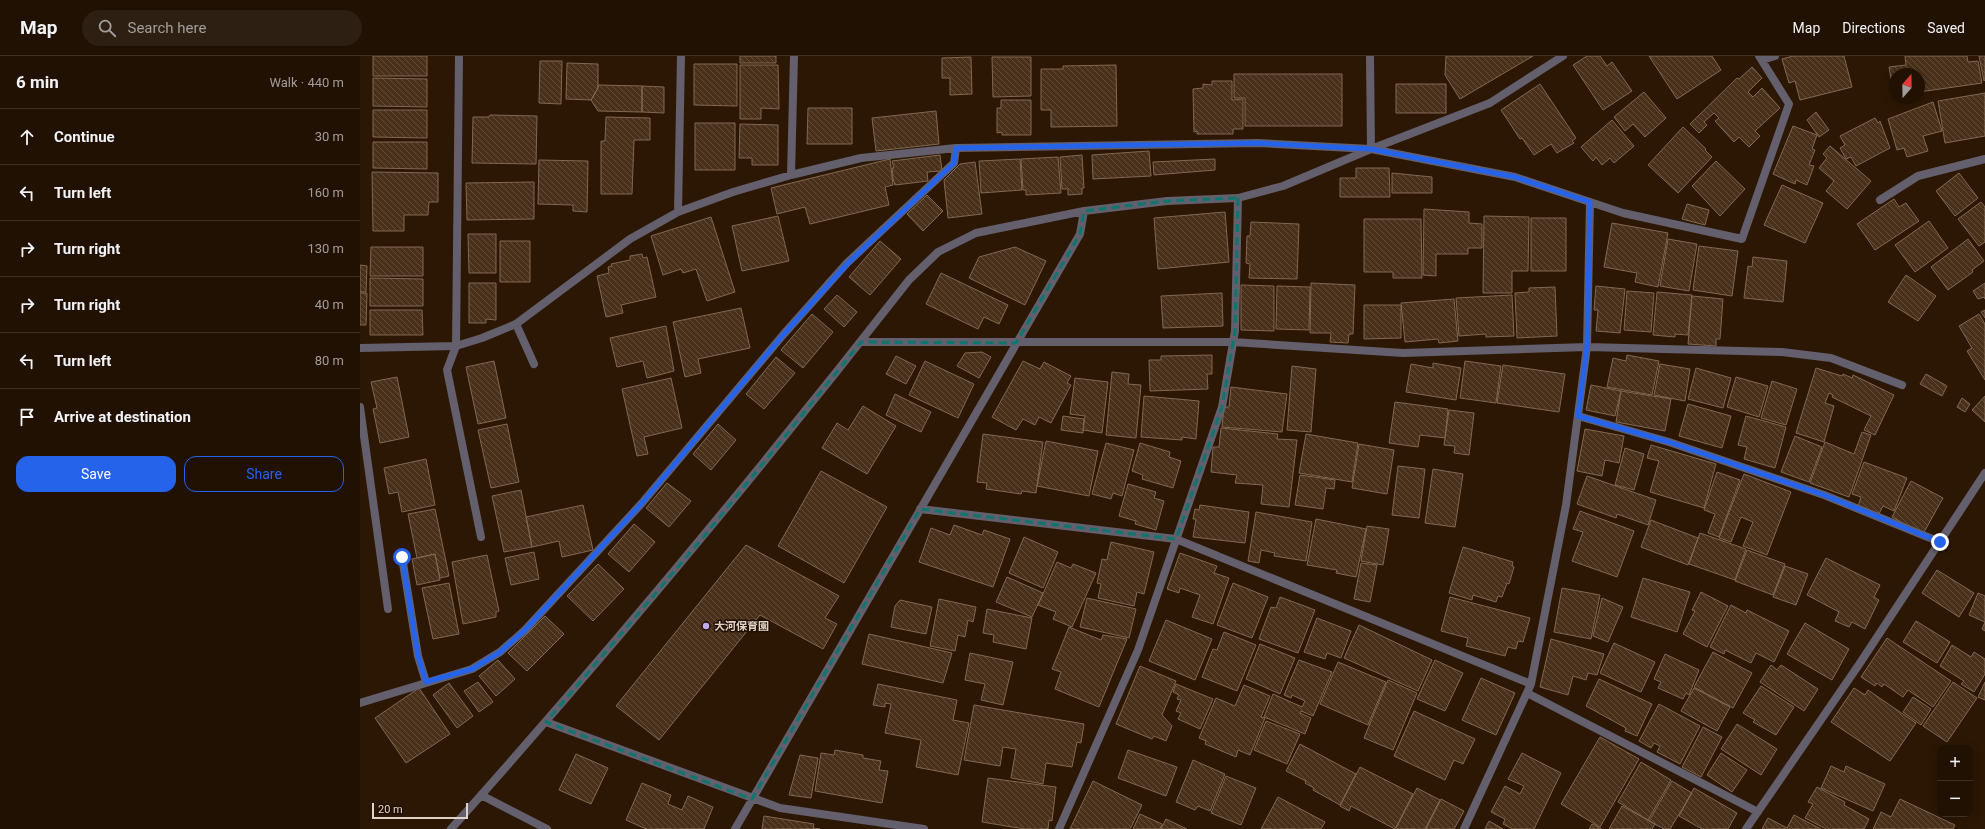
<!DOCTYPE html>
<html lang="en">
<head>
<meta charset="utf-8">
<style>
  body { margin:0; font-family:Roboto,"Noto Sans JP",sans-serif; background:#2d1f12; color:#f1f3f6 }
  .controls { position:absolute; right:12px; bottom:12px; display:grid; overflow:hidden; border-radius:8px; box-shadow:0 2px 10px #0003 }
  .controls button { width:36px; height:36px; display:grid; place-items:center; padding:0; border:0; border-bottom:1px solid #3e3125; background:#211103; color:#f1f3f6; font:20px sans-serif }
  .compass { position:absolute; left:1529px; top:12px; width:36px; height:36px; border-radius:50%; background:#211103; box-shadow:0 2px 10px #0003; rotate:20deg }
  .scale { position:absolute; left:12px; bottom:10px; width:96px; box-sizing:border-box; padding-left:4px; border:2px solid #e0d2c6; border-top:0; font-size:11px; line-height:14px; white-space:nowrap; color:#e0d2c6; -webkit-text-stroke:3px #210e00; paint-order:stroke }
  .stop { position:absolute; width:12px; height:12px; margin:-9px; border:3px solid #2563eb; border-radius:50%; background:#fff }
  .stop.end { background:#2563eb; border-color:#fff; box-shadow:0 1px 4px #0008 }
  .list { margin:0; padding:0; list-style:none }
  h2 { display:flex; justify-content:space-between; align-items:center; height:52px; margin:0; padding:0 16px; font-size:17px }
  h2 small { font-size:13px; font-weight:400; color:#a29d9a }
  .list li { display:grid; grid-template-columns:26px 1fr auto; gap:12px; align-items:center; box-sizing:border-box; height:56px; padding:0 16px; border-top:1px solid #3e3125 }
  .list b { display:block; font-size:15px; white-space:nowrap }
  .list em { font-size:13px; font-style:normal; color:#a29d9a }
  .actions { display:flex; gap:8px; padding:12px 16px }
  .actions a { flex:1; padding:9px 0; border:1px solid #2563eb; border-radius:12px; text-align:center; font-size:14px; color:#2563eb }
  .actions .main { background:#2563eb; color:#fff }
  .icon { flex:none; width:22px; height:22px; fill:none; stroke:currentColor; stroke-width:2; stroke-linecap:round; stroke-linejoin:round }
  .map { position:relative; flex:none; width:1625px; height:773px; overflow:hidden }
  header { display:flex; align-items:center; gap:24px; box-sizing:border-box; height:56px; padding:0 20px; background:#211103; border-bottom:1px solid #3e3125 }
  header strong { font-size:19px }
  nav { display:flex; gap:22px; margin-inline-start:auto; font-size:14px }
  .search { width:280px; height:36px; background:#2d1f12; display:flex; align-items:center; gap:10px; box-sizing:border-box; padding:0 14px; border-radius:22px; color:#a29d9a; font-size:15px }
  main { display:flex }
  aside { flex:1; background:#211103 }
  .map>svg:first-child { display:block }
  .building { fill:url(#building-back-hatch); stroke:#826852 }
  .lines { fill:none; stroke-linecap:round; stroke-linejoin:round }
  .service { stroke:#635f6c; stroke-width:8 }
  .minor { stroke:#635f6c; stroke-width:8 }
  .tertiary { stroke:#635f6c; stroke-width:8 }
  .route { stroke:#2563eb; stroke-width:5 }
  .marked { fill:none; stroke:#0f766e; stroke-width:3; stroke-dasharray:8 5; stroke-linejoin:round }
  .poi-dot { fill:#c1a8f3; stroke:#210e00; stroke-width:1.5 }
  .labels { text-anchor:middle; dominant-baseline:central; stroke-width:3; stroke-linejoin:round; paint-order:stroke }
  .poi-label { font-size:11px; font-weight:bold; fill:#e0d2c6; stroke:#210e00; text-anchor:start }
</style>
</head>
<body>
<header>
<strong>Map</strong>
<div class="search"><svg class="icon" aria-label="search" viewBox="0 0 24 24"><circle cx="10" cy="10" r="6"/><path d="M15 15l6 6"/></svg>Search here</div>
<nav><a>Map</a><a>Directions</a><a>Saved</a></nav>
</header>
<main>
<aside>
<h2>6 min<small>Walk · 440 m</small></h2>
<ul class="list">
<li><svg class="icon" aria-label="ahead" viewBox="0 0 24 24"><path d="M12 20V5M6 11l6-6 6 6"/></svg><div><b>Continue</b></div><em>30 m</em></li>
<li><svg class="icon" aria-label="left" viewBox="0 0 24 24"><path d="M17 20v-9H6M10 6l-5 5 5 5"/></svg><div><b>Turn left</b></div><em>160 m</em></li>
<li><svg class="icon" aria-label="right" viewBox="0 0 24 24"><path d="M7 20v-9h11M14 6l5 5-5 5"/></svg><div><b>Turn right</b></div><em>130 m</em></li>
<li><svg class="icon" aria-label="right" viewBox="0 0 24 24"><path d="M7 20v-9h11M14 6l5 5-5 5"/></svg><div><b>Turn right</b></div><em>40 m</em></li>
<li><svg class="icon" aria-label="left" viewBox="0 0 24 24"><path d="M17 20v-9H6M10 6l-5 5 5 5"/></svg><div><b>Turn left</b></div><em>80 m</em></li>
<li><svg class="icon" aria-label="arrive" viewBox="0 0 24 24"><path d="M6 21V4h12l-3 4 3 4H6"/></svg><div><b>Arrive at destination</b></div></li>
</ul>
<div class="actions"><a class="main">Save</a><a>Share</a></div>
</aside>
<div class="map">
<svg width="1625" height="773" viewBox="0 0 1625 773">
  <defs>
    <pattern id="building-back-hatch" width="6" height="6" patternUnits="userSpaceOnUse"><rect width="6" height="6" fill="#48301a"/><path d="M-1 5l2 2M0 0l6 6M5-1l2 2" fill="none" stroke="#624d3a"/></pattern>
  </defs>
  <rect width="100%" height="100%" fill="#2c1704"/>
  <path class="building" d="M13 0H67V20H13Z
    M380 0H416V7H380Z
    M1086 0H1173L1100 43 1085 19Z
    M1227 0H1240L1247 10 1252 6 1272 35 1243 54 1213 9Z
    M1289 0H1352L1361 14 1317 43Z
    M1433 0H1484L1492 31 1440 44 1435 25 1429 27 1422 3Z
    M1545 0H1607L1608 6 1618 5 1622 27 1559 36V18H1535L1534 40 1529 11 1546 9Z
    M1619 0H1625V24L1624 25Z
    M611 1 612 38 590 39V22H582V2Z
    M632 1H671V40L633 41Z
    M180 5H202L201 48 179 47Z
    M207 7 238 8V32L231 44 206 43Z
    M334 8H377V50L334 49Z
    M380 9H418L419 53 401 52V63H380Z
    M756 9 757 70 691 71V54H681V13H703V10Z
    M1392 11 1402 22 1388 36 1393 41 1402 32 1420 52 1395 75 1400 80 1389 91 1379 81 1374 86 1355 65 1359 62 1354 57 1344 66 1347 69 1339 77 1330 68 1377 22 1379 23Z
    M874 18H982V70H885V42H874Z
    M13 22 67 23V51L13 50Z
    M852 25H872V44L883 43V73H873V78H837V75L834 76 833 33 843 32V28L852 29Z
    M1036 28H1086V57H1036Z
    M1180 28 1216 82 1212 85 1214 87 1197 97 1191 88 1174 99 1162 82 1160 83 1141 54Z
    M238 29 282 30V56L238 55 231 44 238 32Z
    M282 30 304 31V57L282 56Z
    M1284 36 1306 62 1285 81 1273 68 1265 75 1254 61Z
    M1625 37V80L1585 87 1578 45Z
    M641 44H671V79H642V76L637 77V52H641Z
    M1573 46 1582 75 1563 80 1568 95 1547 101 1544 92 1537 94 1528 63Z
    M448 52H492V88H447Z
    M13 54H67V82L13 81Z
    M576 55 579 88 516 95 512 62Z
    M1456 56 1469 74 1459 81 1447 64Z
    M130 59 177 60 176 108 112 107 113 61H129Z
    M246 61 290 62V84H274L272 138H241V85H245Z
    M1515 62 1518 67 1520 65 1530 92 1496 110 1491 101 1486 103 1480 92 1485 89 1480 80Z
    M1252 64 1274 90 1254 107 1250 102 1242 109 1236 101 1233 105 1221 91Z
    M335 67H375V114H335Z
    M380 68 418 69V109H392V102H379Z
    M1433 70 1457 79 1452 93 1455 94 1449 109 1454 110 1447 129 1436 124 1435 128 1413 118Z
    M1323 71 1346 93 1345 94 1352 101 1318 137 1288 109Z
    M13 86H67V113L13 112Z
    M1470 90 1511 125 1487 153 1466 135 1474 125 1459 112 1467 102 1463 98Z
    M789 95 791 120 733 123 732 99Z
    M580 99 582 115 567 116 568 125 535 129 532 119H533L532 112H534L532 105Z
    M722 99 724 132H722V138L708 139V133H702L700 101Z
    M698 101 701 137 666 139V134H663L661 103Z
    M530 103 533 129 525 131 529 149 450 168 445 151 417 158 411 132Z
    M660 103 662 134 621 137 619 105Z
    M855 103V114L794 119 793 106Z
    M179 104 228 105 227 156 213 155V149L178 148Z
    M1356 105 1385 133 1360 160 1332 130Z
    M615 106 622 158 588 162 584 124 600 108Z
    M996 112H1029L1030 141H980V122H996Z
    M12 116 78 117V146H69L68 159H44V175H13Z
    M1032 117 1072 121V137H1032Z
    M1599 117 1618 142 1595 160 1576 135Z
    M174 126V163L107 164 106 127Z
    M1422 129 1463 147 1445 187 1404 169Z
    M567 139 583 155 563 175 547 158Z
    M1534 143 1539 151 1546 147 1559 165 1515 194 1497 168Z
    M1621 146 1625 151V186L1619 190 1598 163Z
    M1327 148 1349 154 1345 169 1322 163Z
    M1064 153 1109 156V167L1122 168V192H1108V198H1076V220L1063 219Z
    M865 156 869 206 798 213 794 162Z
    M418 160 429 205 382 215 372 170Z
    M1124 160 1169 161 1168 215H1152V237H1123Z
    M351 161 375 236 347 245 336 213 323 217 321 213 303 219 291 180Z
    M1171 162H1206V215H1171Z
    M1004 163H1061L1062 222H1033V216H1004Z
    M1569 165 1588 192 1555 216 1535 189Z
    M891 166 939 168 937 223 889 222 890 208 886 207 887 180H890Z
    M1252 167 1308 177 1298 231 1275 226 1277 217 1244 211Z
    M108 178H136V217H109Z
    M1308 183 1337 188 1329 235 1300 230Z
    M1608 183 1624 205 1612 214 1613 216 1588 234 1571 211Z
    M140 185H170V226H140Z
    M520 185 541 203 510 239 489 221Z
    M1339 190 1378 195 1372 240 1333 234Z
    M11 191H63V220H10Z
    M655 191 686 205 665 249 609 222 619 201Z
    M282 198 283 202 287 201 296 241 261 249 263 257 246 261 237 220 249 217 248 211 252 210 251 208 270 204V200Z
    M1393 201 1427 205 1423 246 1384 242 1388 210 1392 211Z
    M0 209 7 210 6 236H0Z
    M581 217 648 249 639 268 624 261 618 273 566 248Z
    M1546 219 1576 240 1558 265 1528 246Z
    M10 222 63 223V250H10Z
    M109 227H136V264L126 263V267H109Z
    M951 227 995 229 993 278H989L988 287 970 286 971 277H950Z
    M1625 227V243L1624 241 1618 243 1613 235Z
    M881 229 914 230V275L881 274Z
    M917 230 950 231 949 274 916 273Z
    M1236 230 1265 233 1260 277 1236 275 1238 254H1234Z
    M1195 231 1197 280 1157 282 1155 237 1169 236V232Z
    M1267 235 1294 237 1291 276 1264 274Z
    M1297 236 1332 239 1328 279 1315 278V281L1293 279Z
    M0 237H7L6 269H0Z
    M862 237 863 270 803 272 801 240Z
    M477 239 497 256 484 271 464 253Z
    M1152 239 1154 280 1126 281V278L1099 280 1096 242Z
    M1332 240 1363 243 1360 283H1356V290L1328 288Z
    M1094 243 1098 285 1079 287 1078 283 1045 286 1041 247Z
    M1004 249H1041V282L1004 283Z
    M381 252 390 292 338 303 341 317 325 321 313 266Z
    M10 254H62L63 279H10Z
    M1625 254V262L1621 256Z
    M452 258 473 276 443 312 421 294Z
    M1619 258 1625 268V324L1607 295 1612 292 1599 270Z
    M306 270 314 315 287 322 283 305 257 311 250 282Z
    M622 296 631 301 619 322 597 310 605 297Z
    M852 299V318H847L848 333 790 335 789 304H801V300Z
    M1267 299 1299 305 1292 339 1247 331 1253 302 1266 305Z
    M536 300 556 310 546 328 526 318Z
    M416 301 435 317 404 353 386 338Z
    M134 305 146 362 118 368 106 311Z
    M565 305 614 328 598 362 549 339Z
    M663 305 680 313 684 306 711 320 707 327 711 329 691 367 679 361 675 369 663 363 656 374 632 361Z
    M1105 305 1141 310 1136 347 1100 342Z
    M1073 307 1101 312 1096 344 1046 336 1051 308 1073 312Z
    M1300 308 1330 313 1325 345 1294 339Z
    M1143 309 1205 318 1199 356 1137 347Z
    M932 310 956 313 951 376 927 374Z
    M1336 312 1371 322 1363 352 1328 343Z
    M1456 312 1482 320 1483 318 1492 322 1493 319 1534 339 1515 379 1504 374 1511 360 1472 341 1473 339 1469 337 1465 347 1474 350 1464 386 1436 377Z
    M752 316 769 318 768 328 781 329 776 382 746 379Z
    M1566 318 1587 330 1582 340 1560 328Z
    M37 321 49 381 20 387 13 353 17 352 11 326Z
    M1376 321 1408 330 1399 361 1367 351Z
    M311 322 322 372 284 381 288 398 277 400 262 333Z
    M715 322 748 326 742 377 723 374 725 360 710 358Z
    M1412 325 1437 333 1426 369 1401 362Z
    M1231 329 1261 335 1255 360 1226 354Z
    M871 331 927 338 922 376 862 371 864 351H869Z
    M1261 335 1311 343 1305 375 1256 366Z
    M535 338 571 356 561 376 526 359Z
    M784 340 839 345 836 383 822 381V384L781 381Z
    M1625 340V366L1612 354Z
    M1602 342 1610 348 1605 356 1597 351Z
    M1035 346 1088 353 1085 382 1060 379 1058 391 1029 387Z
    M1328 348 1371 360 1362 392 1319 380Z
    M503 350 536 370 507 418 462 392 477 367 488 374Z
    M1089 354 1114 357 1109 399 1094 397 1095 390 1084 389Z
    M703 360 724 363 723 377 701 374Z
    M1386 360 1426 371 1415 412 1384 403 1387 391 1378 389Z
    M147 368 159 426 131 432 118 374Z
    M358 368 376 384 351 414 333 398Z
    M861 372 918 378 917 383 937 384 929 451 901 448 903 429 875 427 877 419 851 416 853 391H859Z
    M1225 373 1264 380 1259 407 1245 404 1242 420 1217 415Z
    M1502 376 1511 379 1489 441 1450 427 1465 386 1494 398Z
    M623 378 683 386 676 437 662 435 661 438 626 433 627 427 617 426Z
    M946 378 998 387 992 426 939 417Z
    M1435 380 1462 391 1449 426 1421 416Z
    M686 385 738 395 729 440 677 430Z
    M746 387 774 394 762 440 753 437 751 443 732 438Z
    M780 387 810 396 809 401 821 405 813 432 782 423 783 419 772 415Z
    M999 388 1034 394 1027 438 992 432Z
    M1291 389 1356 408 1344 452 1290 436 1299 405 1287 402Z
    M1265 392 1284 398 1274 434 1255 429Z
    M66 403 75 449 42 456 38 436 29 438 24 412Z
    M1504 406 1547 422 1534 455 1523 450 1519 458 1498 450 1501 441 1492 438Z
    M1038 410 1065 413 1059 462 1032 459Z
    M1073 413 1103 418 1095 471 1065 467Z
    M461 415 527 451 484 527 418 490Z
    M1357 416 1380 424 1359 481 1348 477 1355 458 1344 454Z
    M1384 418 1431 436 1407 499 1383 490 1393 466 1381 461 1371 486 1359 482Z
    M940 419 975 424 974 433 966 432 963 453 935 449Z
    M1227 420 1296 444 1288 469 1257 458 1256 462 1217 448Z
    M1551 425 1583 442 1563 478 1532 461Z
    M307 427 331 445 309 471 286 452Z
    M768 428 796 436 794 442 804 445 796 474 775 468 776 465 759 460Z
    M161 434 172 491 144 496 132 440Z
    M223 449 233 494 202 501 199 485 172 491 166 461Z
    M840 449 889 456 885 487 833 481 836 463H833L835 453 839 454Z
    M75 453 89 520 80 522 75 498 57 502 48 458Z
    M1220 455 1274 475 1257 521 1212 505 1223 476 1213 473Z
    M896 456 952 466 946 505 914 500 915 497 901 494 899 507 888 505Z
    M956 463 1006 473 996 521 976 517 977 514 947 509Z
    M1291 464 1338 482 1328 509 1281 491Z
    M274 468 295 486 269 516 248 498Z
    M594 469 622 479 624 474 650 483 633 531 559 506 571 472 590 479Z
    M1007 470 1029 473 1023 509 1001 505Z
    M1340 477 1386 493 1375 524 1329 508Z
    M664 481 698 496 683 532 649 517Z
    M751 486 794 496 784 538 777 536 774 550 738 542 741 528 737 527 742 503 747 504Z
    M386 489 479 540 465 562 477 568 463 593 400 559 299 684 256 650Z
    M1103 491 1153 506 1152 510 1154 511 1149 528 1147 527 1142 541 1138 540 1136 546 1113 539 1112 544 1089 537Z
    M1387 494 1425 508 1413 539 1375 525Z
    M174 496 179 523 151 529 145 502Z
    M820 497 857 510 854 517 869 522 853 568 832 561 840 539 820 532 819 537 807 533Z
    M75 498 80 524 57 529 52 503Z
    M127 499 139 555 136 556V561L103 568 92 506Z
    M1466 502 1520 529 1514 541 1519 544 1505 573 1492 566 1489 571 1475 565 1479 556 1447 539Z
    M697 506 711 512 713 508 736 517 712 571 693 563 696 556 678 549Z
    M1001 507 1017 509 1010 546 994 543Z
    M238 508 264 533 233 565 207 540Z
    M1425 510 1448 518 1436 549 1413 541Z
    M1577 514 1614 537 1599 561 1562 537Z
    M647 521 683 537 672 561 636 546Z
    M1283 522 1330 536 1317 576 1271 561Z
    M89 527 99 578 73 583 62 532Z
    M873 527 908 541 892 582 857 569Z
    M1202 532 1240 539 1231 583 1194 576Z
    M1341 536 1368 550 1347 591 1323 578 1335 555 1332 554Z
    M1618 537 1625 540V575L1622 573 1625 566 1609 559Z
    M920 541 955 554 938 597 899 583 911 551 916 552Z
    M1090 541 1170 562 1163 586 1158 585 1156 593 1148 591 1145 600 1106 590 1108 582 1081 575Z
    M727 542 776 553 769 582 720 571Z
    M1242 542 1263 551 1248 586 1233 580Z
    M579 543 616 551 613 566 608 564 605 581 598 579 595 595 570 590Z
    M540 544 572 551 566 578 531 571 535 550Z
    M1371 549 1386 557 1387 554 1429 575 1414 606 1396 597 1391 607 1365 594 1364 598 1350 591Z
    M627 553 672 562 666 593 633 586 634 579 623 577Z
    M185 560 204 578 167 615 148 597Z
    M957 562 991 575 981 602 967 597 965 603 944 596Z
    M806 564 852 583 835 624 789 605Z
    M1556 565 1590 586 1577 607 1543 586Z
    M1445 567 1489 593 1472 624 1427 598Z
    M999 569 1072 604 1058 635 984 602Z
    M709 571 741 584 743 579 767 583 739 651 695 633 701 616 692 613Z
    M864 576 896 589 877 635 842 621 853 593 857 594Z
    M509 578 592 597 583 627 502 608Z
    M1527 582 1591 625 1573 651 1548 634 1543 641 1524 628 1522 631 1517 627 1515 630 1501 621Z
    M1191 583 1244 598 1237 619 1228 617 1226 624 1213 620 1208 639 1180 631Z
    M1254 587 1295 606 1281 636 1240 617Z
    M900 588 935 602 920 638 886 623Z
    M1592 589 1611 601 1614 596 1625 603V618L1614 636 1601 628 1604 625 1580 610Z
    M1353 596 1392 617 1373 652 1334 631Z
    M610 597 653 606 643 649 621 644 625 628 605 624Z
    M1305 598 1339 614 1329 639 1326 637 1323 643 1298 632 1301 626 1294 623Z
    M138 604 155 623 136 640 119 620Z
    M939 604 972 616 953 660 941 655 940 657 951 662 945 678 904 661 913 638 942 651 945 645 932 639 931 642 924 639Z
    M1075 604 1103 617 1085 655 1057 643Z
    M978 606 1026 626 1008 669 960 648Z
    M1411 609 1417 614 1421 609 1458 633 1444 655 1400 626Z
    M780 610 816 625 802 659 812 670 806 685 794 680 792 683 756 668Z
    M1121 622 1155 637 1136 679 1102 664Z
    M1239 623 1292 648 1277 680 1265 675 1266 672 1226 650Z
    M1028 624 1057 637 1033 694 1004 682Z
    M118 626 133 646 119 656 104 635Z
    M1593 626 1617 642 1587 686 1563 670Z
    M1625 626V644L1618 641Z
    M89 627 113 660 97 672 73 639Z
    M518 628 597 644 593 664 609 667 598 719 556 711 561 684 525 677 531 648 525 647V651L513 649Z
    M816 628 853 643 840 673 818 663 821 657 816 655 821 644 817 643 819 639 813 636Z
    M884 629 910 640 901 661 905 662 890 699 878 694 876 701 845 688 846 685 839 682 856 642 875 650Z
    M1401 630 1434 651 1416 679 1393 666 1395 664 1383 657Z
    M59 632 90 678 46 707 15 662Z
    M1334 632 1370 651 1357 675 1321 655Z
    M1494 632 1505 639 1508 634 1556 667 1530 705 1471 666Z
    M1553 641 1571 653 1561 669 1543 656Z
    M1299 648 1340 670 1320 708 1297 696 1300 690 1294 687 1291 692 1279 685Z
    M614 649 724 668 721 687 717 686 712 711 686 707 683 728 651 722 656 693 643 691 640 710 604 704Z
    M1054 655 1115 683 1103 708 1094 704 1085 724 1034 700Z
    M906 665 940 678 927 708 894 694Z
    M1377 668 1417 693 1401 719 1361 693Z
    M1343 671 1362 681 1341 721 1322 711Z
    M1240 681 1279 703 1240 771 1201 748Z
    M940 688 996 718 980 749 953 734 954 732 945 727 946 725 926 715Z
    M475 694 503 699V702L521 705 519 714 528 715 522 747 455 735 461 697 474 699Z
    M768 694 817 711 806 740 758 722Z
    M1162 697 1201 717 1174 773H1153L1143 768 1145 763 1131 756 1145 730 1160 738 1164 730 1148 723Z
    M1361 697 1387 714 1372 736 1347 719Z
    M216 698 248 712 231 748 199 734Z
    M440 699 458 702 451 742 429 739Z
    M833 704 865 718 850 755 838 750 835 754 816 746Z
    M1281 706 1311 724 1288 764 1258 746Z
    M1471 710 1484 716 1486 710 1525 728 1513 755 1461 732Z
    M1000 711 1053 738 1035 773 991 750 989 755 980 750Z
    M866 720 896 732 881 769 851 757Z
    M628 722 696 731 692 765 689 764 688 773H664L622 766Z
    M733 725 782 749 770 773H710Z
    M1312 725 1332 737 1310 773H1304L1289 765Z
    M282 727 311 739 308 748 322 754 328 740 353 751 344 773H286L266 764Z
    M1457 731 1485 746 1484 749 1509 763 1504 773H1466L1445 762 1453 748 1448 746Z
    M1057 732 1080 744 1065 773H1039L1036 772Z
    M1334 732 1377 757 1368 773H1342L1319 760Z
    M918 741 965 766 961 773H901Z
    M1081 743 1104 755 1094 773H1066Z
    M1540 743 1595 769 1593 773H1513L1521 756 1531 761Z
    M1262 750 1295 768 1292 773H1249Z
    M780 758 802 768 800 773H773Z
    M1434 759 1461 773H1402L1408 762 1427 772Z
    M404 760 454 768 453 772 460 773H402Z
    M806 763 827 773H801Z
    M1129 765 1143 773H1125Z
    M1232 768 1242 773H1229Z"/>
  <g class="lines">
    <path class="service" d="M156 268 174 308
      M96 290 87 314 121 481
      M0 351 28 553
      M42 501 58 600 66 626"/>
    <path class="minor" d="M1402 4 1415 0
      M431 119 434 0
      M1520 144 1558 120 1625 103
      M318 156 321 0
      M501 286H873L1043 297 1227 291 1422 296 1471 302 1542 329
      M96 290 99 0
      M0 292 96 290 122 282 156 268 270 183 318 156 373 136 431 119 501 102 596 92 898 87 1011 93 1155 121 1263 157 1382 183 1429 48 1399 0
      M1218 360 1309 386 1464 439 1580 486
      M560 453 816 483 1171 628
      M1167 637 1398 756
      M0 647 112 613 140 596 165 574 282 447 423 279 487 207 594 107 596 92
      M186 666 420 752 564 773
      M121 739 187 773
      M91 773C250 595 402 412 549 224L578 196 616 177 724 155 807 145 878 142 923 130 1011 93 1130 47 1203 0
      M375 773 720 178 724 155
      M699 773 778 594 862 351 875 275 878 142
      M1104 773 1171 628 1206 449 1227 291 1230 146
      M1386 773 1500 607 1625 417"/>
    <path class="tertiary" d="M1010 0 1011 93"/>
  </g>
  <g class="lines">
    <path class="route" d="M42 501 58 600 66 626 112 613 140 596 165 574 282 447 423 279 487 208 594 107 596 92 898 87 1011 93 1155 121 1230 146 1227 291 1218 360 1309 386 1464 439 1580 486"/>
  </g>
  <path class="marked" d="M878 142 875 275 862 351 816 483 560 453 392 743 186 666 346 478 501 286 656 287 720 178 724 155 807 145Z"/>
  <circle class="poi-dot" cx="346" cy="570" r="4"/>
  <g class="labels">
    <g class="poi-label">
      <text x="354" y="570">大河保育園</text>
    </g>
  </g>
</svg>
<div class="controls">
<button>+</button>
<button>−</button>
</div>
<svg class="compass" viewBox="-18 -18 36 36"><path d="M0-13l5 13h-10z" fill="#e53935"/><path d="M0 13l5-13h-10z" fill="#a29d9a"/></svg>
<div class="scale">20 m</div>
<div class="stop" style="left:42px;top:501px"></div>
<div class="stop end" style="left:1580px;top:486px"></div>
</div>
</main>
</body>
</html>
